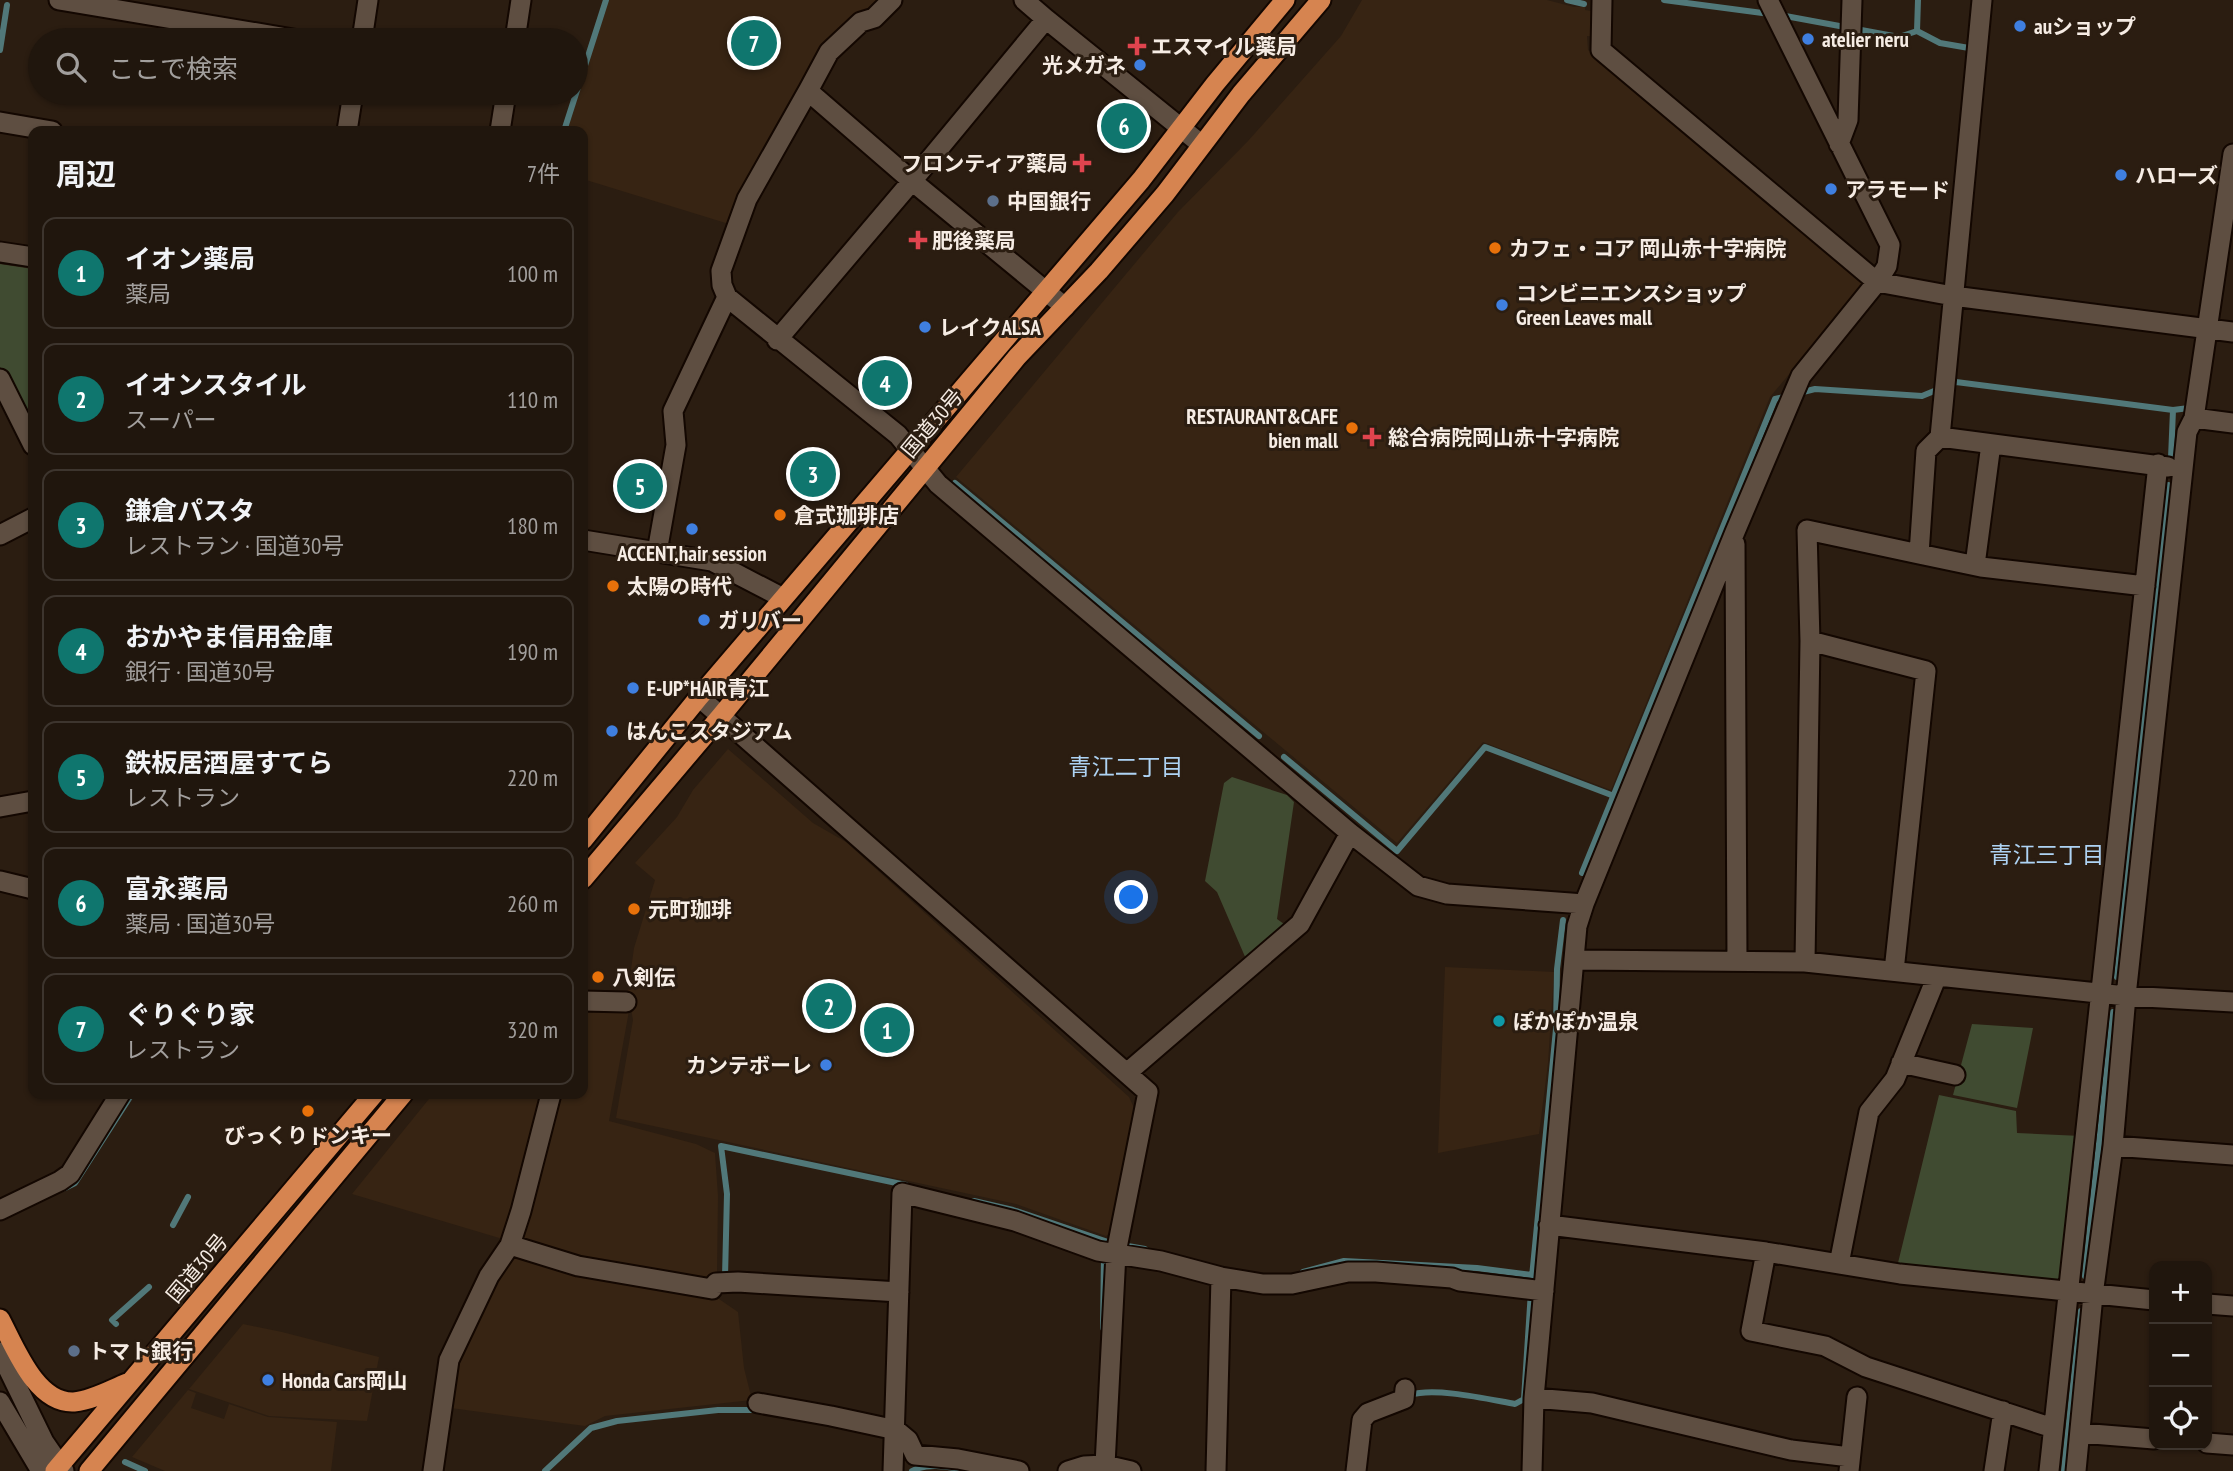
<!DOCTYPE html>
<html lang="ja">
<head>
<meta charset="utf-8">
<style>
  body { margin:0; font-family:"PT Sans Narrow","Noto Sans JP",sans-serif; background:#2d231b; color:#f1f3f6 }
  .controls { position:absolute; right:21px; bottom:21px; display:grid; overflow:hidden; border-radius:14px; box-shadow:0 2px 5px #0004 }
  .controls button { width:63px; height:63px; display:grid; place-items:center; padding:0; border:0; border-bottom:2px solid #3d352e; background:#20160d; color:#f1f3f6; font:35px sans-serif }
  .you { position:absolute; left:1132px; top:898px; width:24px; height:24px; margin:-18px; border:5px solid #fff; border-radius:50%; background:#1a73e8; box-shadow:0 0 0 10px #1a73e833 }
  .badge { display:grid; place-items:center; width:46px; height:46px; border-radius:50%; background:#0f766e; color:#fff; font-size:23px; font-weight:700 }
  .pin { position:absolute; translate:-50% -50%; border:4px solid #fff; box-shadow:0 2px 7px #0006 }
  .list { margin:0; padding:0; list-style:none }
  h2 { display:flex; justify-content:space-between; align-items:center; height:91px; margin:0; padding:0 28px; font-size:30px }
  h2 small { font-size:23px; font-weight:400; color:#a29f9d }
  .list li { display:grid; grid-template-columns:46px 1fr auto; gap:21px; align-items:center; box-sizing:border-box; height:112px; margin:0 14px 14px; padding:0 14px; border:2px solid #3d352e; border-radius:14px }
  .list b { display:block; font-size:26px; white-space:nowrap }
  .list p { margin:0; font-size:23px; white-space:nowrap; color:#a29f9d }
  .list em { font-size:23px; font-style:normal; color:#a29f9d }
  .icon { flex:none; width:38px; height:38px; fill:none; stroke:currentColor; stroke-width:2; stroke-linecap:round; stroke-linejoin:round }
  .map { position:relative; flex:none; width:2233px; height:1471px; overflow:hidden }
  .search { position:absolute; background:#20160d; box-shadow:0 2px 5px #0004; left:28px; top:28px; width:560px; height:77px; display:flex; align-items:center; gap:18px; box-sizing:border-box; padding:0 24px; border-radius:38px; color:#a29f9d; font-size:26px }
  .panel { position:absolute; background:#20160d; box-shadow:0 2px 5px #0004; left:28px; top:126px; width:560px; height:973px; border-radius:14px }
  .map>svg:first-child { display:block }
  .built { fill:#372413 }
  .green { fill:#404b31 }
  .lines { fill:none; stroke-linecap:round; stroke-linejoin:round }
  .stream { stroke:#517879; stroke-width:6 }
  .minor-casing { stroke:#130701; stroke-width:23 }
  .tertiary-casing { stroke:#130701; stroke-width:23 }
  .trunk-casing { stroke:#130701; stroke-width:23 }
  .minor { stroke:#5e4e41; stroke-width:19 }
  .tertiary { stroke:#5e4e41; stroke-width:19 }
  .trunk { stroke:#d68450; stroke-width:19 }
  .shop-dot { fill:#3f7fe0; stroke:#2b1d11; stroke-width:2.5 }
  .health-dot { fill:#e0444e; stroke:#2b1d11; stroke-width:2.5 }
  .service-dot { fill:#5c6f8a; stroke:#2b1d11; stroke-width:2.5 }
  .food-dot { fill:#e8710a; stroke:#2b1d11; stroke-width:2.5 }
  .culture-dot { fill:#0f9aa8; stroke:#2b1d11; stroke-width:2.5 }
  .labels { text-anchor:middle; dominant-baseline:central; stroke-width:6; stroke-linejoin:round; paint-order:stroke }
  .poi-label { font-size:21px; font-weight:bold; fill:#f6ece4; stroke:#2b1d11; text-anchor:start }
  .street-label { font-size:21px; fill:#f6ece4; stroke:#2b1d11 }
  .neighbourhood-label { font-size:23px; fill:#aed3f4; stroke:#2b1d11 }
</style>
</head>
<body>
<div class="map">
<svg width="2233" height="1471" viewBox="0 0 2233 1471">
  <rect width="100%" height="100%" fill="#2b1d11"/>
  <path class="built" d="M609 0H884L868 14 860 11 847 24 729 224 583 179V131H567Z
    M1362 0H1547L1574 7H1585V10L1591 11 1592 36H1587L1588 50 1866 282 1770 397 1611 790 1483 742 1397 843 956 477 1178 212 1248 141 1341 36Z
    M728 749 813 823 846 842 1129 1097 1135 1110 1113 1230 1106 1236 1016 1204 616 1118 633 1020 628 991 634 948 655 880 635 863 677 817 693 790Z
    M1445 967 1554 972 1548 1063 1539 1134 1438 1153Z
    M629 1011 609 1121 696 1144 715 1153 718 1196 717 1273 719 1299 738 1312 744 1368 752 1400 605 1416 585 1426 451 1408 459 1352 506 1240 352 1194 433 1094H583V1013Z
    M243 1324 282 1332 379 1357 367 1421 269 1416 189 1389Z
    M188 1390 196 1393 191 1408 224 1419 229 1404 268 1417 337 1422 331 1471H165L132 1457Z"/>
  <path class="green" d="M0 264 33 269V434L0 367Z
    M1232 777 1287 795 1294 802 1277 919 1284 924 1246 959 1217 892 1205 881 1224 783Z
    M1972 1024 2033 1028 2017 1108 1953 1095Z
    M1939 1095 2016 1111 2017 1133 2081 1136 2064 1278 2056 1284 1897 1267Z"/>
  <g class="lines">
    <path class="stream" d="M1567 0 1584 4
      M1664 0 1770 14
      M1780 15 1899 37 1917 31 1940 43 1969 48
      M1917 31 1918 0
      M0 50 7 5
      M564 131 606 0
      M1950 385 1956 382 2173 410
      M1799 393 1815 389 1922 396 1939 389
      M2171 458 2173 410 2189 408
      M955 483 1259 736
      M1284 757 1397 851 1485 747 1614 796
      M1582 873 1775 399 1788 396
      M2117 977 2168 485
      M65 1188 75 1183 132 1094
      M974 1201 1013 1210 1111 1243
      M173 1225 188 1197
      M1122 1245 1145 1249
      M1303 1272 1344 1261 1477 1268 1532 1275
      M2085 1276 2113 1012
      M725 1277 727 1194 721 1146 906 1185
      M1532 1277 1556 1029 1557 969 1563 920
      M116 1324 112 1320 149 1287
      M1103 1328 1104 1255
      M1410 1395C1435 1387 1487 1399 1515 1404L1524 1399 1531 1291
      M125 1462 145 1471
      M545 1471 591 1428 617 1421 718 1410H758
      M912 1471C928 1462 949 1467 966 1470
      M2064 1471 2081 1311"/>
    <defs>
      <path id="minor" d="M59 0 299 40
        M1024 0 1046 19
        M1602 0 1601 50 1877 282 1953 296 2233 332
        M515 40 521 0
        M808 91 829 52 861 22 874 18 892 0
        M0 122 52 131
        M500 131 506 93
        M1839 144 1848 120 1852 0
        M1065 307 912 181 808 91 747 199 721 271 722 285 727 297 898 435 938 484 1350 833 1418 886 1447 894 1584 904
        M777 340 912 181 1046 19 1202 145
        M0 379 33 445
        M2194 418 2233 423
        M1940 437 2168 467
        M1735 544 1737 961
        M657 552 676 445 673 411 727 297
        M1919 554 1981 567 2145 586
        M1975 565 1991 444
        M699 697 1148 1092 1116 1253 1105 1465 1131 1471
        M0 807 33 801
        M0 881 33 889
        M1575 960 1805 962 2126 996 2233 1002
        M1805 962 1810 641
        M1894 971 1926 671 1810 641 1807 530 1919 554 1926 451 1940 437 1982 0
        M583 1001 626 1002
        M1901 1063 1955 1075
        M1128 1072 1300 924 1350 833
        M2113 1146 2233 1155
        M0 1210 60 1181 70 1174 120 1094
        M1549 1225 1766 1252 1900 1274 2154 1300
        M510 1245 578 1266 712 1289 716 1283 738 1282 899 1292
        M1766 1252 1751 1331 1825 1346 1866 1367 2053 1428
        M1839 1264 1869 1112 1895 1079 1937 976
        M2207 1304 2233 1306
        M1534 1398 1592 1403 1791 1450 1850 1457
        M758 1403 831 1416 896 1430 908 1440 915 1455 958 1459 1019 1471
        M2080 1433 2154 1439
        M2207 1443 2233 1445
        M433 1471 449 1360 489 1276 510 1245 521 1211 551 1094
        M893 1471 902 1193 1015 1221 1098 1251 1161 1261 1221 1277 1263 1284H1292L1348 1272H1376L1452 1278 1460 1281 1544 1291
        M1068 1471 1084 1466 1105 1465
        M1216 1471 1221 1277
        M1356 1471 1362 1420 1368 1413 1404 1399 1405 1389
        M1532 1471 1534 1398 1577 926 1584 904 1735 532 1801 376 1877 282 1887 266 1890 245 1768 0
        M1849 1471 1857 1397
        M1994 1471 2003 1411
        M2049 1471 2158 464
        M2076 1471 2093 1295 2113 1146 2126 996 2187 432 2194 418 2233 154"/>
      <path id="tertiary" d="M362 40 368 0
        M347 131 353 93
        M0 252 33 257
        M0 535 33 518
        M583 540 712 561 783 598
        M0 1352 44 1442 64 1471
        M0 1402 41 1471"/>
      <path id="trunk" d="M583 840 699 697 1141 180 1215 84 1285 0
        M583 879 721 716 1017 357 1099 271 1165 194 1241 94 1321 0
        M0 1319C15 1347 36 1404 74 1402 93 1400 110 1390 127 1383
        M55 1471 374 1094
        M89 1471 403 1094"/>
    </defs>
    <use href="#minor" class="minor-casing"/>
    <use href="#tertiary" class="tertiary-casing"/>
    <use href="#trunk" class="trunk-casing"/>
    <use href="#minor" class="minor"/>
    <use href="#tertiary" class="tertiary"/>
    <use href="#trunk" class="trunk"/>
  </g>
  <g class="shop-dot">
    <circle cx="2020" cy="26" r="7"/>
    <circle cx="1808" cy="39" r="7"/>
    <circle cx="1140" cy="65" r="7"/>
    <circle cx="2121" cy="175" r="7"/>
    <circle cx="1831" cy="189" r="7"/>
    <circle cx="1502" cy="305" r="7"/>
    <circle cx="925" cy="327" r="7"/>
    <circle cx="692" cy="529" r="7"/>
    <circle cx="704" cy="620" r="7"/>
    <circle cx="633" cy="688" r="7"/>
    <circle cx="612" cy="731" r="7"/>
    <circle cx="826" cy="1065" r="7"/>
    <circle cx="268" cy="1380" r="7"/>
  </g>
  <g class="health-dot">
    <path d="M1133.5 35.5h7v7h7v7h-7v7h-7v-7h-7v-7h7z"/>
    <path d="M1078.5 152.5h7v7h7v7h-7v7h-7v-7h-7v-7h7z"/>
    <path d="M914.5 229.5h7v7h7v7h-7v7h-7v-7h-7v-7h7z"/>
    <path d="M1368.5 426.5h7v7h7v7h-7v7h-7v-7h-7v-7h7z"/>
  </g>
  <g class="service-dot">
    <circle cx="993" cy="201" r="7"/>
    <circle cx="74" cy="1351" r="7"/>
  </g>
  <g class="food-dot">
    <circle cx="1495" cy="248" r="7"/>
    <circle cx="1352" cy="428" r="7"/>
    <circle cx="780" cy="515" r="7"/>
    <circle cx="613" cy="586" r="7"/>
    <circle cx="634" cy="909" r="7"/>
    <circle cx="598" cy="977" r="7"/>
    <circle cx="308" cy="1111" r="7"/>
  </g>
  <circle class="culture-dot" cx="1499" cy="1021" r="7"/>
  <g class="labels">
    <g class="poi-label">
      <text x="2034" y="26">auショップ</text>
      <text x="1822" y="39">atelier neru</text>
      <text x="1151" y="46">エスマイル薬局</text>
      <text x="1126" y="65" text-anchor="end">光メガネ</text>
      <text x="1068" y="163" text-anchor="end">フロンティア薬局</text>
      <text x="2135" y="175">ハローズ</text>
      <text x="1845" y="189">アラモード</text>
      <text x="1007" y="201">中国銀行</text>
      <text x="932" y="240">肥後薬局</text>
      <text x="1509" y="248">カフェ・コア 岡山赤十字病院</text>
      <text x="1516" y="293">コンビニエンスショップ<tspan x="1516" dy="24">Green Leaves mall</tspan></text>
      <text x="939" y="327">レイクALSA</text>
      <text x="1338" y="416" text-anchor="end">RESTAURANT&amp;CAFE<tspan x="1338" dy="24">bien mall</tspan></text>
      <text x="1388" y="437">総合病院岡山赤十字病院</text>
      <text x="794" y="515">倉式珈琲店</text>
      <text x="692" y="553" text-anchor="middle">ACCENT,hair session</text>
      <text x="627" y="586">太陽の時代</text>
      <text x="718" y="620">ガリバー</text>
      <text x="647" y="688">E-UP*HAIR青江</text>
      <text x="626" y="731">はんこスタジアム</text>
      <text x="648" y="909">元町珈琲</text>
      <text x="612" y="977">八剣伝</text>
      <text x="1513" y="1021">ぽかぽか温泉</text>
      <text x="812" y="1065" text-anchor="end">カンテボーレ</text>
      <text x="308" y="1135" text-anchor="middle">びっくりドンキー</text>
      <text x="88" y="1351">トマト銀行</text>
      <text x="282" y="1380">Honda Cars岡山</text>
    </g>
    <g class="street-label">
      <text transform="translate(932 423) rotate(-50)">国道30号</text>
      <text transform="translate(197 1268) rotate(-50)">国道30号</text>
    </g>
    <g class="neighbourhood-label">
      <text x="1126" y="766">青江二丁目</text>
      <text x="2047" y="854">青江三丁目</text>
    </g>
  </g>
</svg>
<div class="controls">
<button>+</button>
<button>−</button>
<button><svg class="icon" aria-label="locate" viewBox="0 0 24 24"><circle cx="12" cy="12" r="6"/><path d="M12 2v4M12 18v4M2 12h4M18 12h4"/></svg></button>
</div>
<div class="you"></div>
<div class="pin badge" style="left:887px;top:1030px">1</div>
<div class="pin badge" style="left:829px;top:1006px">2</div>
<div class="pin badge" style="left:813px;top:474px">3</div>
<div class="pin badge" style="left:885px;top:383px">4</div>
<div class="pin badge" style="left:640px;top:486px">5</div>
<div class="pin badge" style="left:1124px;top:126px">6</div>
<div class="pin badge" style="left:754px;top:43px">7</div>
<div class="search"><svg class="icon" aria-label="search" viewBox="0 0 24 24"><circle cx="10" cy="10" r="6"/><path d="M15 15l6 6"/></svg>ここで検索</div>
<section class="panel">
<h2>周辺<small>7件</small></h2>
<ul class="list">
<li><span class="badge">1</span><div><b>イオン薬局</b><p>薬局</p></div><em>100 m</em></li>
<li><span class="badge">2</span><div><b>イオンスタイル</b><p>スーパー</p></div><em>110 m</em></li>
<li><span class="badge">3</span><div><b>鎌倉パスタ</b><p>レストラン · 国道30号</p></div><em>180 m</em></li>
<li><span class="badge">4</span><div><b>おかやま信用金庫</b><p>銀行 · 国道30号</p></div><em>190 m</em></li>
<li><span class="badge">5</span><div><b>鉄板居酒屋すてら</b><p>レストラン</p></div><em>220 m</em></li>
<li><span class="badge">6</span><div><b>富永薬局</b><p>薬局 · 国道30号</p></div><em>260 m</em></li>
<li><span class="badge">7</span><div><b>ぐりぐり家</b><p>レストラン</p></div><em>320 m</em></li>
</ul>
</section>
</div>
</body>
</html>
